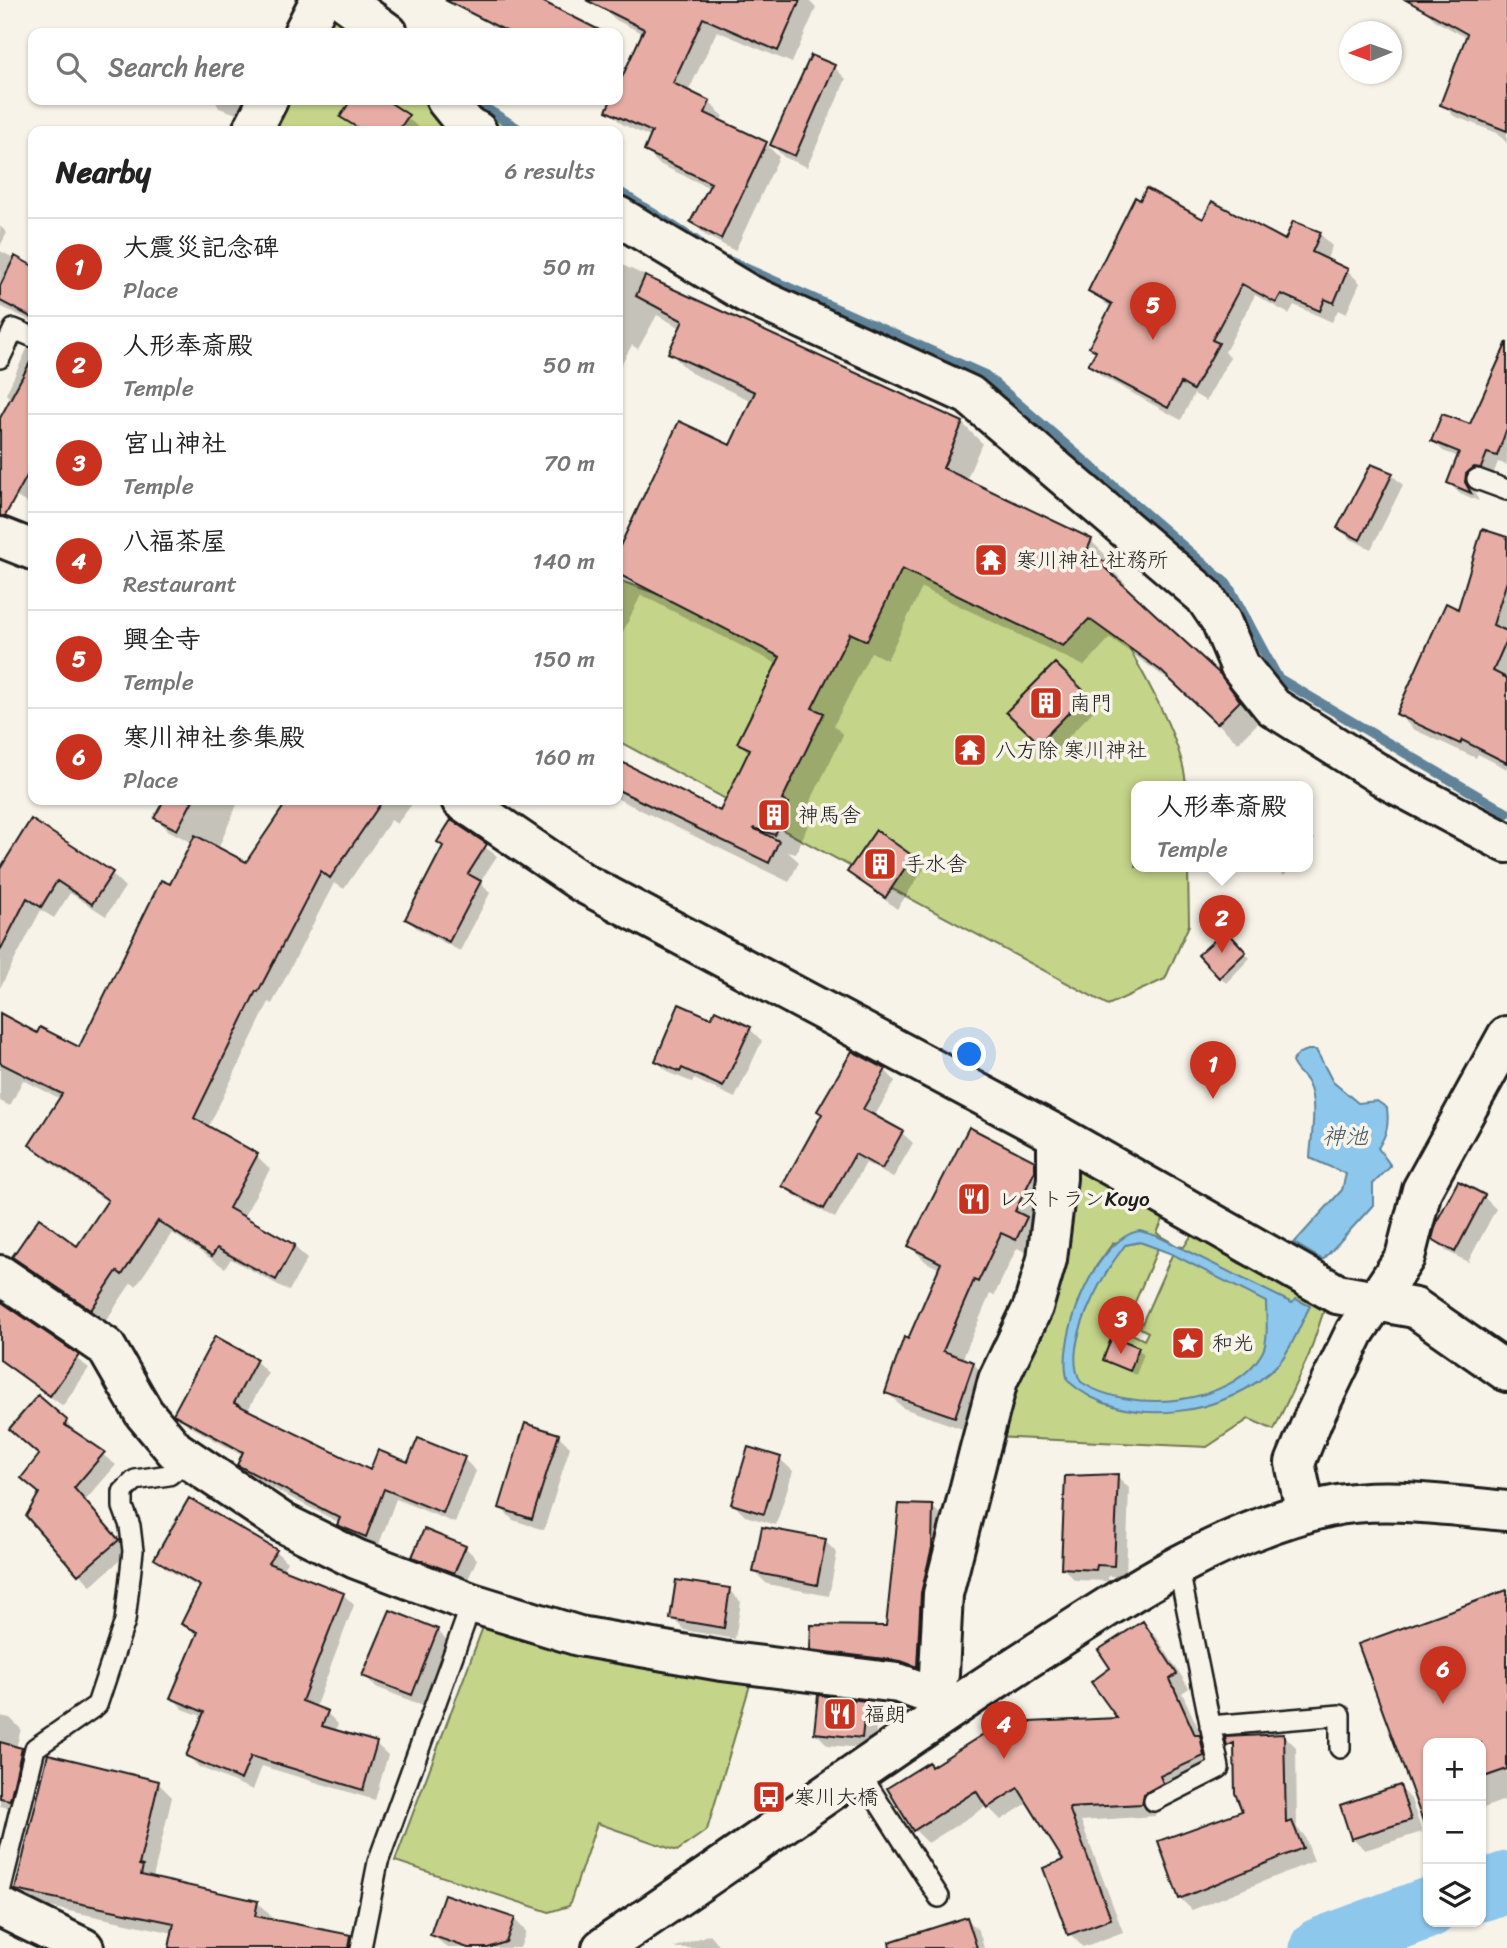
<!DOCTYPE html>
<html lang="en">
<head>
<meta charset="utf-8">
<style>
  body { margin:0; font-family:Sriracha,"Klee One",sans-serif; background:#f6f6f6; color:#222 }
  .controls { position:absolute; right:21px; bottom:21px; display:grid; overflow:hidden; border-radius:14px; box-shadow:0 2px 5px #0004 }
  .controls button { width:63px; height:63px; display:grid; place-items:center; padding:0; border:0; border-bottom:2px solid #e0e0e0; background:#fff; color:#222; font:35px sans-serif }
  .compass { position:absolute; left:1339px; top:21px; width:63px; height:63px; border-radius:50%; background:#fff; box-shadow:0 2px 5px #0004; rotate:269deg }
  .you { position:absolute; left:970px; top:1055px; width:24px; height:24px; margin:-18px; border:5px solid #fff; border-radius:50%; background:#1a73e8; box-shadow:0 0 0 10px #1a73e833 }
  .badge { display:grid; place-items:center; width:46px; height:46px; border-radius:50%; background:#c8321e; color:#fff; font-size:23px; font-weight:700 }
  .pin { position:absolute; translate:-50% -58px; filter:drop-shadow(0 2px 4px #0008) }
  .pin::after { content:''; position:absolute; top:37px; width:24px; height:21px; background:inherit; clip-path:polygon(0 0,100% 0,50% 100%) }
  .popup { position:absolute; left:1131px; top:781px; width:182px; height:91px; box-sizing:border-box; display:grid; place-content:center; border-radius:14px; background:#fff; filter:drop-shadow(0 2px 5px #0005); font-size:23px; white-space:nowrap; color:#767676 }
  .popup b { font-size:26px; color:#222 }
  .popup::after { content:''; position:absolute; left:50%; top:100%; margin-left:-14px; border:14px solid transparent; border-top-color:#fff }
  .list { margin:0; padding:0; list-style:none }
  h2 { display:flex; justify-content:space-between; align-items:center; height:91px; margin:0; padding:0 28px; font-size:30px }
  h2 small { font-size:23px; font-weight:400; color:#767676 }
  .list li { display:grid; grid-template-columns:46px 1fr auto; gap:21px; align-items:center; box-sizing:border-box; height:98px; padding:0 28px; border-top:2px solid #e0e0e0 }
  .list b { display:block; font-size:26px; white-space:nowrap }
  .list p { margin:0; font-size:23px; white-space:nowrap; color:#767676 }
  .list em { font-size:23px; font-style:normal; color:#767676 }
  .icon { flex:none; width:38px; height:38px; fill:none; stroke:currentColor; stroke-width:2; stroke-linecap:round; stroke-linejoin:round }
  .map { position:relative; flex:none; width:1507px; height:1948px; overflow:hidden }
  .search { position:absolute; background:#fff; box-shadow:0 2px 5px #0004; left:28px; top:28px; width:595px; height:77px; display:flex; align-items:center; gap:18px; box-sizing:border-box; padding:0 24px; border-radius:14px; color:#767676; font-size:26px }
  .panel { position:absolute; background:#fff; box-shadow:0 2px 5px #0004; left:28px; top:126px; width:595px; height:679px; border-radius:14px }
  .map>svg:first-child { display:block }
  .green { fill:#c4d489; stroke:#707852; stroke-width:2; fill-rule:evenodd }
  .water { fill:#8dc7ec; stroke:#608399; stroke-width:2; fill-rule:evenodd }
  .shadow { fill:#0003 }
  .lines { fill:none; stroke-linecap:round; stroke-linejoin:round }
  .stream { stroke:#608399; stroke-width:10 }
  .river { stroke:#8dc7ec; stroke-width:61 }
  .building { fill:#e7ada5; stroke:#1c1c1c; stroke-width:2 }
  .service-casing { stroke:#1c1c1c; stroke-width:24 }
  .minor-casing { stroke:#1c1c1c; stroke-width:44 }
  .tertiary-casing { stroke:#1c1c1c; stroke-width:44 }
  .service { stroke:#f7f3e8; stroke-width:19 }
  .minor { stroke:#f7f3e8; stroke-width:38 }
  .tertiary { stroke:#f7f3e8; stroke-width:38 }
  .labels { text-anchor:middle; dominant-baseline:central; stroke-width:7; stroke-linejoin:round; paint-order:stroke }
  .poi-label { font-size:21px; fill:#1c1c1c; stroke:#f7f3e8; text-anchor:start }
  .water-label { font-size:23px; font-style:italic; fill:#445865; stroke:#f7f3e8 }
</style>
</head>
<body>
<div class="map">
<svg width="1507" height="1948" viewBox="0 0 1507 1948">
  <rect width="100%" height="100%" fill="#f7f3e8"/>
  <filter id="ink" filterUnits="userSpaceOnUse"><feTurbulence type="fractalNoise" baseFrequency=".0143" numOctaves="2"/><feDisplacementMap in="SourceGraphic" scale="14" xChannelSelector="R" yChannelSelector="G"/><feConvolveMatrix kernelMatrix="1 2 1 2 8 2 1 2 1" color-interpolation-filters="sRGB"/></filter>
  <g filter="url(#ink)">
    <path class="green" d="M333 6 399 25 407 33H314Z
      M281 100H482L517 131H266Z
      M887 562 1092 584C1119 632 1185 735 1186 787H1136V867H1188L1189 925 1165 979 1108 1005 618 741V580L716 615Z
      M1068 1162 1165 1215 1157 1233 1177 1246 1184 1247 1193 1233 1239 1263 1283 1282 1325 1307 1309 1355 1274 1430 1249 1419 1207 1447 993 1437ZM1157 1236 1176 1246 1140 1328 1148 1332 1144 1340 1116 1326 1119 1317 1127 1321 1158 1248 1140 1242 1125 1245 1078 1308V1303L1095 1268 1113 1243Z
      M483 1627 566 1651 752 1678 707 1830 677 1851 597 1823 569 1906 549 1912 395 1861Z"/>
    <path class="water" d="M1308 1050H1316L1333 1082 1358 1103 1377 1101 1387 1108C1389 1125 1387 1134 1378 1148L1391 1166 1373 1184V1205L1323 1260 1294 1243 1342 1190 1346 1174 1310 1158C1311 1137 1318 1103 1308 1084 1304 1075 1296 1072 1292 1062L1299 1053Z
      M1140 1231 1157 1236 1292 1303 1296 1299 1310 1306C1301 1323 1292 1348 1279 1363 1229 1417 1124 1432 1068 1381 1055 1342 1095 1237 1140 1231ZM1140 1242 1172 1254 1266 1302C1266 1316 1269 1338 1263 1351 1234 1407 1129 1414 1081 1382 1060 1347 1103 1274 1125 1245Z"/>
    <path class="shadow" d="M480 0H545L548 6 582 29 580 33H501L474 13Z
      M606 0H808L816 8 792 63 717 31 688 92 709 102 723 116 720 122 766 144 779 157 735 251 705 235 692 221 710 188 659 164 646 151 652 138 622 124 608 110 613 100H618V90L644 34 616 20 602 7Z
      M1415 0H1507V143L1497 133 1454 116 1442 104 1467 38 1436 21Z
      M834 67 846 79 807 167 784 157 772 145Z
      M215 100H253L243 116 219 108Z
      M353 100H383L420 128 418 131H359L343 116Z
      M1204 221 1286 243 1320 234 1332 246 1326 261 1347 270 1360 283 1346 314 1338 310 1332 322 1294 305 1289 314 1255 295 1225 352 1230 357 1206 401 1194 394 1181 420 1103 377 1090 365 1097 352 1091 347 1111 308 1090 291Z
      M0 226 7 233 0 246Z
      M0 251 33 268V322L0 306Z
      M618 263 962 423 982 443 966 481 1091 541 1112 561 1109 567 1126 584 1124 588 1218 675 1259 722 1238 743 1183 690 1110 638 1084 666 922 588 887 660 871 652 834 725 843 735 802 819 808 825 796 854 788 852 799 862 789 882 618 799V762L721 813 750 754 740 743 779 665 641 595 618 642V544L621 546 731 448 752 401 691 373 670 353 681 328 657 315 638 349 632 345 618 370Z
      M1507 345V465L1498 462 1492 477 1476 485 1475 494 1479 501 1459 493 1449 483 1459 457 1443 451 1433 441 1471 426Z
      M27 349H33V496L29 504 0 488V422L12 400 6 394Z
      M1371 466 1392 475 1403 485 1371 549 1349 538 1339 528Z
      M1507 539V769L1478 754 1476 758 1413 729 1398 714 1459 611Z
      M1055 665 1097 707 1052 754 1008 712Z
      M166 800H239L218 849 246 864 291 800H415L397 824 391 820 344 889 334 883 272 1004 269 1002 208 1128 257 1156 270 1169 243 1218 294 1246 307 1259 289 1291 231 1259 225 1268 172 1233 136 1286 131 1283 105 1322 27 1269 14 1256 78 1248 109 1203 44 1158 31 1145 61 1099 23 1080 10 1106 0 1101V1015L38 1035 80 1049 193 843 169 831 156 818Z
      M452 823 497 856 480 882 490 893 460 951 418 929 407 919 445 847Z
      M1308 832 1315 839 1308 847Z
      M912 857 924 869 897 909 849 872Z
      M1274 867H1291L1284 876Z
      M0 873 112 874 125 887 106 916 70 893 54 918 41 910 0 988Z
      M1226 933 1250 958 1226 983 1201 955Z
      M716 1013 750 1029 762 1041 735 1098 694 1079 692 1082 669 1073 657 1061 712 1021Z
      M885 1070 895 1081 874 1117 902 1133 913 1143 893 1178 866 1163 835 1218 795 1196 784 1185Z
      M1034 1163 1051 1179 1033 1255 1017 1248 994 1296 990 1294 962 1360 973 1363 989 1380 971 1432 903 1408 887 1392 940 1269 926 1262 910 1246Z
      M1459 1183 1484 1197 1496 1209 1468 1262 1446 1251 1434 1239Z
      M0 1302 89 1368 63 1406 0 1361Z
      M216 1338 256 1361 268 1373 247 1412 371 1472 464 1459 476 1471 455 1523 396 1499 378 1547 351 1537 340 1523 251 1477 239 1465 243 1456 188 1425 176 1413Z
      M1138 1349 1144 1354 1136 1375 1105 1360Z
      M66 1421 77 1435 116 1465 85 1501 129 1552 91 1586 29 1516 41 1494Z
      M558 1435 570 1447 544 1530 513 1520 501 1508Z
      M749 1450 780 1459 793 1471 776 1525 745 1516 733 1504Z
      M1117 1476 1129 1488 1126 1577 1108 1576V1581L1075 1580 1063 1568Z
      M932 1507 940 1514 938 1555 924 1673 820 1657 812 1649 887 1628Z
      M825 1541 837 1553 829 1596 767 1584 755 1572Z
      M465 1547 477 1559 466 1584 426 1569 414 1557Z
      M275 1551 287 1562 282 1570 343 1594 354 1605 315 1708 327 1713 338 1724 335 1731 376 1744 388 1755 375 1800 262 1766 253 1790 199 1767 188 1756 204 1717 183 1709 172 1697 198 1636 183 1623 201 1589 167 1569 156 1558Z
      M729 1590 741 1602 735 1639 684 1630 672 1618Z
      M1507 1592V1799L1481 1809V1743H1428V1812L1417 1801 1360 1645Z
      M1143 1623 1156 1636 1189 1688 1182 1693 1204 1741 1212 1750 1216 1769 1157 1807 1155 1816 1081 1821 1123 1932 1083 1947 1070 1934 1066 1861 1029 1802 1001 1820 987 1806 928 1843 915 1830 932 1769 1021 1712 1032 1723 1120 1720 1112 1669Z
      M437 1630 449 1642 424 1706 376 1687 364 1675Z
      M865 1703 877 1715 874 1749 828 1745 816 1733Z
      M0 1716 10 1718 21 1729 16 1748 33 1760 20 1810 0 1806Z
      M1284 1735 1296 1747 1297 1828 1304 1835 1314 1861 1192 1910 1180 1898 1244 1812 1236 1752 1227 1739Z
      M47 1758 158 1783 172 1797 153 1878 257 1902 271 1916 270 1921 343 1935 356 1948H171L174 1933 31 1903 17 1890Z
      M1399 1787 1411 1799 1422 1832 1365 1850 1353 1838Z
      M514 1919 526 1931 520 1948H448L432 1935Z
      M967 1919 979 1931 984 1948H891Z
      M710 1934 722 1948H673Z"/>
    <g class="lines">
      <path class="stream" d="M477 103 522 131
        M618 191 698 242
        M727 260 985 375 1228 585 1278 678 1507 813"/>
      <path class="river" d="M1481 1891 1507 1882
        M1320 1948 1428 1908"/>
    </g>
    <path class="building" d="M445 0H540L605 33H510Z
      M586 0H800L778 51 703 18 673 83 710 101 705 113 767 142 721 239 690 222 711 183 644 151 652 132 606 111 611 100H618V86L644 29Z
      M1406 0H1507V131L1440 105 1467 34Z
      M811 55 835 65 795 156 770 145Z
      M351 100H386L409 115 398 131H363L340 117Z
      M1146 188 1203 219 1212 201 1285 240 1293 221 1321 232 1312 252 1348 269 1334 303 1325 299 1320 311 1281 294 1276 303 1242 284 1212 340 1219 343 1193 390 1181 383 1168 408 1088 365 1096 351 1089 347 1112 304 1088 291 1135 197 1140 200Z
      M15 256 33 266V318L0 301V286Z
      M645 276 963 422 943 468 1092 539 1086 553 1106 562 1104 567 1220 674 1240 701 1217 724 1160 670 1089 619 1063 646 902 569 867 641 850 633 812 708 824 713 782 800 789 803 775 835 753 828 779 841 769 863 618 790V760L720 811 750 749 737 743 780 657 618 574V550L679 421 730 445 755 392 668 353 683 321 636 296Z
      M1507 342V428L1497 456 1487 453 1481 468 1474 467 1466 474 1465 482 1471 493 1447 483 1459 452 1431 441 1442 414 1470 424Z
      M33 357V465L5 516H0V418Z
      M1371 464 1393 473 1360 540 1337 528Z
      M1482 529 1507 537V581L1493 625 1507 631V639L1493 671 1507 678V763L1462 740 1460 744 1396 714 1446 603 1458 609Z
      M1055 663 1087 694 1039 743 1006 712Z
      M164 800H193L177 830 154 818Z
      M288 800H383L330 878 321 871 258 992 256 991 194 1118 258 1154 229 1208 295 1245 276 1280 217 1248 212 1256 158 1221 122 1275 117 1271 91 1310 12 1257 39 1218 77 1246 108 1200 29 1145 62 1094 0 1063V1013L37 1033 40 1027 79 1047 161 880 170 884 195 835 246 862Z
      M31 819 113 872 92 904 57 881 41 907 27 898 0 951V869Z
      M451 820 487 844 468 874 481 881 449 942 405 919 443 846 437 842Z
      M876 830 913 856 885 898 847 872Z
      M1226 930 1246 952 1219 978 1198 955Z
      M679 1004 711 1018 715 1010 751 1027 723 1087 682 1068 680 1072 655 1061Z
      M852 1051 886 1069 863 1109 903 1131 882 1169 855 1154 824 1209 782 1186 822 1114 817 1111Z
      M969 1127 1035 1161V1171L1015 1211 1027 1217 1016 1240 1001 1233 978 1282 974 1280 943 1351 974 1362 955 1417 885 1393 904 1337 908 1339 941 1263 908 1246Z
      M1458 1181 1485 1195 1455 1252 1432 1239 1437 1221Z
      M0 1301 79 1355 50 1396 0 1360Z
      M215 1336 257 1359 234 1403 370 1470 378 1450 408 1462 418 1438 465 1457 443 1513 384 1489 366 1537 337 1525 340 1518 237 1465 243 1452 173 1414Z
      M1112 1336 1139 1347 1130 1371 1103 1360Z
      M38 1395 67 1420 65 1425 105 1452 74 1488 119 1540 78 1575 26 1516 39 1493 21 1478 39 1455 9 1429Z
      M525 1423 559 1434 532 1519 499 1508Z
      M748 1447 781 1457 764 1514 731 1504Z
      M1118 1474 1114 1566 1097 1565 1096 1570 1061 1568 1065 1476Z
      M189 1498 277 1550 268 1563 344 1593 302 1701 328 1711 322 1726 377 1742 363 1790 251 1756 241 1780 186 1756 204 1712 170 1698 198 1632 181 1624 200 1586 154 1559Z
      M899 1504 933 1505 932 1547 921 1593 917 1667 901 1661 810 1650 811 1625 886 1626Z
      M762 1527 826 1539 817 1585 753 1572Z
      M424 1529 466 1546 454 1573 412 1557Z
      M676 1580 730 1588 724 1628 670 1619Z
      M1507 1590V1769L1481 1778V1743H1428V1828L1426 1829 1358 1644Z
      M390 1610 438 1629 412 1695 362 1676Z
      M1143 1621 1177 1674 1170 1679 1195 1735H1200L1204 1756 1160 1776 1163 1783 1144 1794 1142 1804 1069 1808 1111 1919 1068 1935 1043 1868 1063 1860 1018 1788 987 1808 976 1791 913 1831 887 1788 929 1762 931 1767 1022 1710 1029 1722 1117 1718 1091 1682 1110 1668 1098 1650Z
      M818 1695 866 1701 862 1738 814 1733Z
      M1284 1734 1286 1823 1292 1821 1303 1848 1179 1899 1158 1841 1242 1811 1235 1793 1234 1743 1227 1746 1225 1737Z
      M0 1742 22 1748 10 1800 0 1798Z
      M48 1754 159 1781 139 1865 143 1866 141 1875 258 1901 255 1916 351 1935 349 1948H169L174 1923 15 1890Z
      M1400 1785 1411 1820 1351 1839 1340 1805Z
      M444 1894 515 1918 506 1942 488 1948H468L430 1935Z
      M967 1917 977 1948H890L889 1942Z"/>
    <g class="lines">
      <defs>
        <path id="service" d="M0 358 14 329 33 337
          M1477 479 1507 490
          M1210 1726 1340 1715V1748
          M859 1772 939 1897
          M1154 1801 1219 1768 1178 1565
          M0 1892 35 1748 97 1705 125 1621 133 1551 130 1526 123 1507V1492L135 1480 169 1475 188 1460
          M361 1948 378 1862 472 1603"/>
        <path id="minor" d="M343 0 388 33
          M303 33 320 0
          M446 100 467 126 477 131
          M252 131 268 100
          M618 216 748 294 969 395 1204 596 1221 621 1240 666 1273 707 1390 781 1507 843
          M0 1275 106 1347 144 1413 175 1450 283 1523 356 1559 472 1603 579 1636 722 1661 898 1683 934 1696 948 1709
          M934 1696 939 1674 943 1594 979 1452 998 1380 1033 1307 1047 1259 1057 1178V1135
          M0 1907 84 1948"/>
        <path id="tertiary" d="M0 537 33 550
          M461 800 583 883 1057 1135 1337 1294 1415 1308 1507 1372
          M1306 1513 1295 1463 1313 1419 1355 1332 1405 1257 1422 1190 1507 1036
          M602 1948C748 1851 888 1748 1036 1653 1127 1594 1220 1532 1328 1507 1384 1495 1450 1506 1507 1511"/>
      </defs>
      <use href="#service" class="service-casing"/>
      <use href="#minor" class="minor-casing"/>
      <use href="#tertiary" class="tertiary-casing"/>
      <use href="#service" class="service"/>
      <use href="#minor" class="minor"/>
      <use href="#tertiary" class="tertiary"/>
    </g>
  </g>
  <defs>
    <symbol id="temple-square" viewBox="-11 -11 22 22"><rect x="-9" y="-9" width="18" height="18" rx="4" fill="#c8321e" stroke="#f7f3e8"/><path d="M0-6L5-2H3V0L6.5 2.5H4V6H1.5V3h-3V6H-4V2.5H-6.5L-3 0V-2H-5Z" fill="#fff"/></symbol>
    <symbol id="building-square" viewBox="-11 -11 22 22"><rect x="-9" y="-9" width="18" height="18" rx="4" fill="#c8321e" stroke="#f7f3e8"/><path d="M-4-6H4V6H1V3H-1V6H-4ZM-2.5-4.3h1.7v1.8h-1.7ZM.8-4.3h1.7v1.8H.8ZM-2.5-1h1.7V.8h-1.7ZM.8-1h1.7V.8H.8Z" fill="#fff"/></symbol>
    <symbol id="restaurant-square" viewBox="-11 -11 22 22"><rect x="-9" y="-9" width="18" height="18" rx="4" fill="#c8321e" stroke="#f7f3e8"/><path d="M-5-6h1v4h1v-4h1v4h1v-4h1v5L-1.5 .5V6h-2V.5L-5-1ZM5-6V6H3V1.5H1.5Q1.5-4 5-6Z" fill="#fff"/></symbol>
    <symbol id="sight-square" viewBox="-11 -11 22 22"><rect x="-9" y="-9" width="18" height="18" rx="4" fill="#c8321e" stroke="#f7f3e8"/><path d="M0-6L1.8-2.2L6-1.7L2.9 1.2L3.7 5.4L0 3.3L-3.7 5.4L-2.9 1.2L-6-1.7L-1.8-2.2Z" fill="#fff"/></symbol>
    <symbol id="bus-square" viewBox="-11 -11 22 22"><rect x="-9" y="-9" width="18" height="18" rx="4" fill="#c8321e" stroke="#f7f3e8"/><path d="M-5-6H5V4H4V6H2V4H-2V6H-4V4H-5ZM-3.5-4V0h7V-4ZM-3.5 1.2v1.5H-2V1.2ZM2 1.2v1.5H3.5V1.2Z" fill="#fff"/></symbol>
  </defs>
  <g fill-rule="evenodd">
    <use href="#temple-square" x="972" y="541" width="38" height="38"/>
    <use href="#building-square" x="1027" y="684" width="38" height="38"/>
    <use href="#temple-square" x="951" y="731" width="38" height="38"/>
    <use href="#building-square" x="755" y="796" width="38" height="38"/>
    <use href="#building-square" x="861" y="845" width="38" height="38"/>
    <use href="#restaurant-square" x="955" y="1180" width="38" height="38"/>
    <use href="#sight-square" x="1169" y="1324" width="38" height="38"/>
    <use href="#restaurant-square" x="821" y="1695" width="38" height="38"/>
    <use href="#bus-square" x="750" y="1778" width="38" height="38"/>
  </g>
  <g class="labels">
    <g class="poi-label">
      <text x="1016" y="560">寒川神社 社務所</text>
      <text x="1070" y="703">南門</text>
      <text x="995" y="750">八方除 寒川神社</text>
      <text x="798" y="815">神馬舎</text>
      <text x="904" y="864">手水舎</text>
      <text x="998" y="1199">レストランKoyo</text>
      <text x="1212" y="1343">和光</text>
      <text x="864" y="1714">福朗</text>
      <text x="794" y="1797">寒川大橋</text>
    </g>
    <g class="water-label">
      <text x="1345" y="1136">神池</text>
    </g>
  </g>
</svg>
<div class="controls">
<button>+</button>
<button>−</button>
<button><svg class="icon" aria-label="layers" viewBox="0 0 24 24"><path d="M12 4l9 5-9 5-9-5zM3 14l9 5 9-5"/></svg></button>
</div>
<svg class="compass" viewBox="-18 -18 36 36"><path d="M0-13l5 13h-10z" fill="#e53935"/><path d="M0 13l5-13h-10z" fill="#767676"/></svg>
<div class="you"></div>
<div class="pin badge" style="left:1213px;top:1099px">1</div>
<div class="pin badge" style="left:1222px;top:953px">2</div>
<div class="popup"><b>人形奉斎殿</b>Temple</div>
<div class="pin badge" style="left:1121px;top:1354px">3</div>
<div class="pin badge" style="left:1004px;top:1759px">4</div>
<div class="pin badge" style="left:1153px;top:340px">5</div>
<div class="pin badge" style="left:1443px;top:1704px">6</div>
<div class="search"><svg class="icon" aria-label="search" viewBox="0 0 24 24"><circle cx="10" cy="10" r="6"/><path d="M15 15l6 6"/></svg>Search here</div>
<section class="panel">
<h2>Nearby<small>6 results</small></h2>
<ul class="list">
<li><span class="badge">1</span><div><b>大震災記念碑</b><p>Place</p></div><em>50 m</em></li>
<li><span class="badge">2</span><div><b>人形奉斎殿</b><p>Temple</p></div><em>50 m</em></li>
<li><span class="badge">3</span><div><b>宮山神社</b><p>Temple</p></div><em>70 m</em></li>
<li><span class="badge">4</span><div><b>八福茶屋</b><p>Restaurant</p></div><em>140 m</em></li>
<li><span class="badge">5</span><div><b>興全寺</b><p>Temple</p></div><em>150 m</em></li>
<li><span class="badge">6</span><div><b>寒川神社参集殿</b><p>Place</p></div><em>160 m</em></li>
</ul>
</section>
</div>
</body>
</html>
